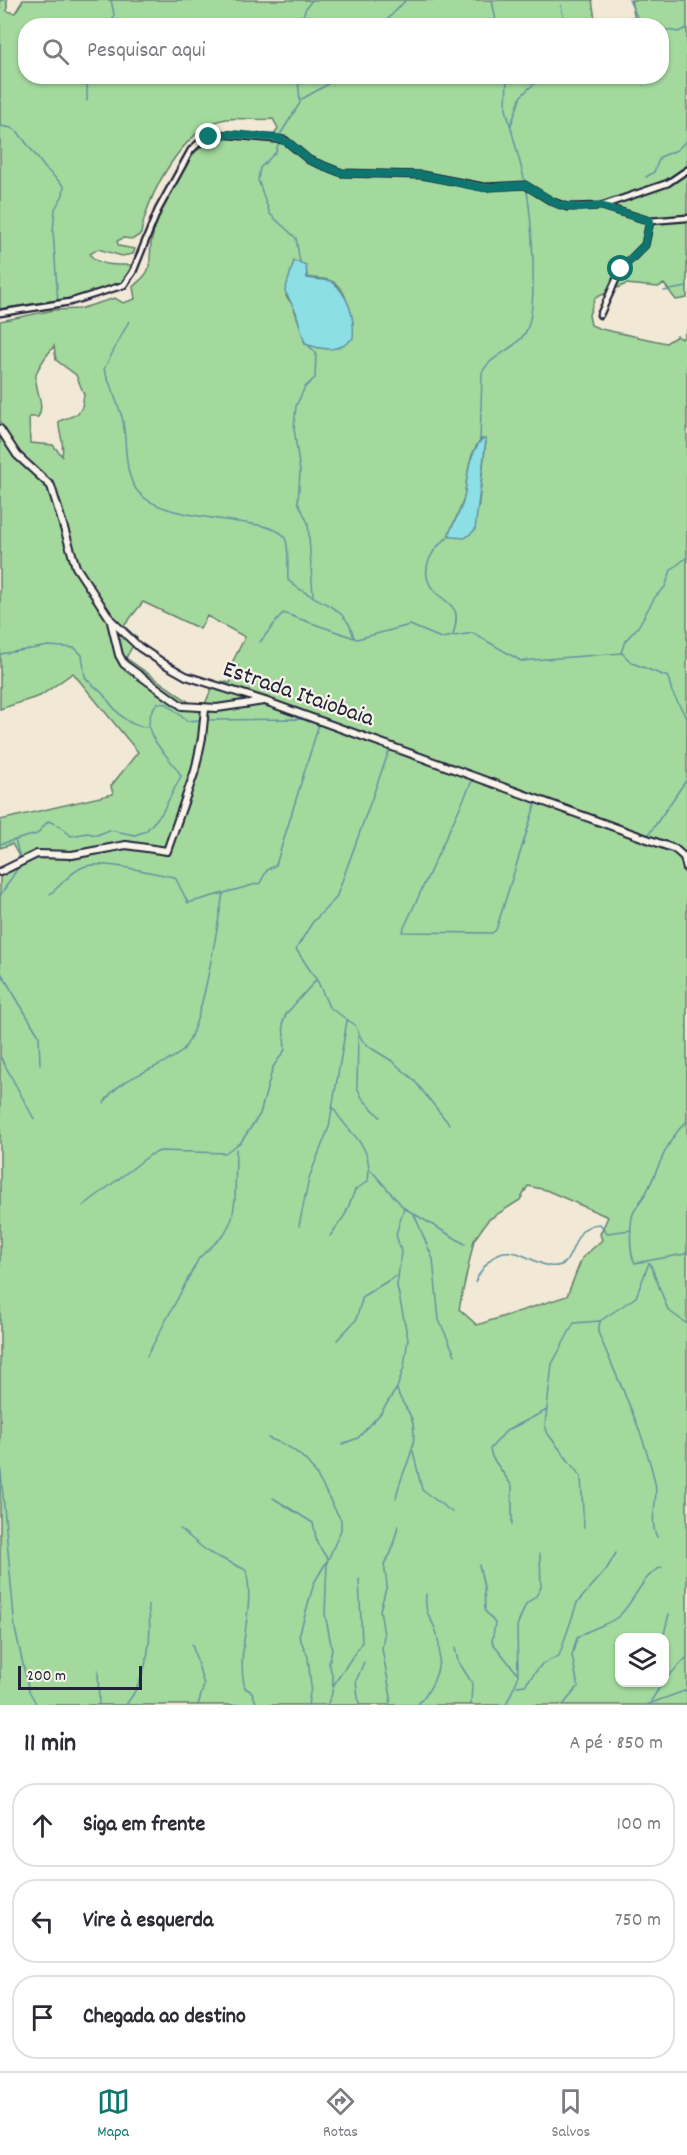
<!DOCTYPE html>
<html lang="pt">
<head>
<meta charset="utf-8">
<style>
  body { margin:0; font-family:Dekko,sans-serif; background:#f2f2f3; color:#2b2b33 }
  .controls { position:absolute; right:18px; bottom:18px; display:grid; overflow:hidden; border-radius:12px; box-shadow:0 2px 4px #0004 }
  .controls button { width:54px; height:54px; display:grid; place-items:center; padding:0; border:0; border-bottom:2px solid #e1e1e2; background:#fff; color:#2b2b33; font:30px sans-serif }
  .scale { position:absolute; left:18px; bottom:15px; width:124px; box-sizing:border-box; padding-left:6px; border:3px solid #22223b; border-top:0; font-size:16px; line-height:21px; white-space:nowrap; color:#22223b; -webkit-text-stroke:4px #f7f3e8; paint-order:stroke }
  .stop { position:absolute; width:18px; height:18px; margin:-14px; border:4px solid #0f766e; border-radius:50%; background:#fff }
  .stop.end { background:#0f766e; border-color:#fff; box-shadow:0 2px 6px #0008 }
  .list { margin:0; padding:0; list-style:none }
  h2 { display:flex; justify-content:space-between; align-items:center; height:78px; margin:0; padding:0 24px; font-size:26px }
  h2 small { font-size:20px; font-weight:400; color:#7c7c81 }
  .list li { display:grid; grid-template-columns:39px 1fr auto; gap:18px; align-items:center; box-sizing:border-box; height:84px; margin:0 12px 12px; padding:0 12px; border:2px solid #e1e1e2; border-radius:24px }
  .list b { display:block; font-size:22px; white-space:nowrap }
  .list em { font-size:20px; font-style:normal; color:#7c7c81 }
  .icon { flex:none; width:33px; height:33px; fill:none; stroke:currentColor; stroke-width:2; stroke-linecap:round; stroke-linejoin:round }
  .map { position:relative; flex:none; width:687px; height:1705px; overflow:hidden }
  .search { position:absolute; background:#fff; box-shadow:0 2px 4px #0004; left:18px; right:18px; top:18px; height:66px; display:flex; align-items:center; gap:15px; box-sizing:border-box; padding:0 21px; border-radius:24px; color:#7c7c81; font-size:22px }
  .sheet { height:366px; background:#fff }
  nav { display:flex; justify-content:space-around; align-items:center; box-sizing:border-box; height:84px; border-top:2px solid #e1e1e2; background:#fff; font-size:16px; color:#7c7c81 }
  nav a { display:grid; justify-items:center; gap:3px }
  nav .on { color:#0f766e }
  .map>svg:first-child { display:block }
  .green { fill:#a3d99d; stroke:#627e6c; stroke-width:1.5; fill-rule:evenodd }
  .water { fill:#8ddfe6; stroke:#6293a2; stroke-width:1.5 }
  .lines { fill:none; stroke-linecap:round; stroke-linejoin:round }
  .stream { stroke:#6293a2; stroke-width:1.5 }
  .street-casing { stroke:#22223b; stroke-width:9 }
  .secondary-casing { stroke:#22223b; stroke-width:10 }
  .street { stroke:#f7f3e8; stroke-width:4.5 }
  .secondary { stroke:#f7f3e8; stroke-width:6 }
  .route { stroke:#0f766e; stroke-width:8 }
  .labels { text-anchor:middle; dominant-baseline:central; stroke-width:4.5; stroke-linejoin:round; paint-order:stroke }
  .street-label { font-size:24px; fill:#22223b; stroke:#f7f3e8 }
</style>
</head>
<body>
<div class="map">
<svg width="687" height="1705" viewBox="0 0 687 1705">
  <rect width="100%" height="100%" fill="#f1e9d6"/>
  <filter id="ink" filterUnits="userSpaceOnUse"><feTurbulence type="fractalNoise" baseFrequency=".0167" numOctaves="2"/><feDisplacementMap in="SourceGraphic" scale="12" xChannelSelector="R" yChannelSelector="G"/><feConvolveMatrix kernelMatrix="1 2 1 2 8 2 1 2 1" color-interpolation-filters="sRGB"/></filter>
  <g filter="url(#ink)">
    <path class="green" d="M0 0H7V11L15 13 23 0H592L596 25 26 26V76H662V26L636 25 631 0H687V298L676 300 664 284 658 287 626 284 595 298 589 315 591 325 601 329 666 343 677 336 682 339 687 330V1705H0V873L21 860 12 844 0 848V820L113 794 111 786 138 752 73 673 40 696 0 709V321L54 310 79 309 115 298 123 303 135 299 133 287C138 281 145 278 148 270 151 262 150 251 151 243 156 216 181 157 206 144 227 132 252 141 274 135L278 128 273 119C257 121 241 117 226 119 185 125 146 196 141 234L133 239 123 238 117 241 119 246 135 249 133 254 122 256 98 249 90 254C97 267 121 265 134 265V269L125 284 90 295 0 309ZM294 261 306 265 307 277C314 279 324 278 331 281 347 288 348 309 353 323L300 326 293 305 286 296ZM54 346 56 360 76 375 84 394 82 407 78 414 59 421C58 435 65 438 62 456L53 445 30 443 29 417H38C46 405 34 389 36 375 38 365 48 354 54 346ZM481 439 486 440 478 510 449 534C453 523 461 510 464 498 468 477 467 457 481 439ZM143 602 200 629 207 616 245 637 232 663 238 666 230 683 222 681 219 687 213 685 202 711 126 658 137 638 124 626ZM528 1186 546 1190 608 1217 600 1234 602 1240 582 1258 567 1296 477 1325 459 1309 474 1240 488 1220 520 1200ZM620 1638H664V1682H620Z"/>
    <path class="water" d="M294 261 306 265 307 278 331 281C348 294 355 316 353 338 339 353 323 350 305 344L296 312 285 291Z
      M482 439H486L475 530 465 538 452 537 449 534C453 523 462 510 464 498 468 477 467 457 482 439Z"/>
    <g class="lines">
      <path class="stream" d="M111 0 114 14 112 26
        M492 0 497 26
        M629 0 638 19 652 26
        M561 5 565 26
        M299 26 306 8 312 0
        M381 26 406 0
        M662 29 678 32 687 28
        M298 76 300 103 281 133 276 152 260 168 258 180 270 214 296 238 300 263
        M507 76 506 109 525 182
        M302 99 325 86 336 76
        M87 101V76
        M511 125 521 96 542 76
        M0 126 12 128 18 132 45 168 64 186 63 195 55 209 53 231 58 303
        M646 177 654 172 660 157 677 150 687 140
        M664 291 687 287
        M129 321 104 369C110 385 117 401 122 417 128 440 122 475 139 493 170 526 275 515 285 538 290 549 287 568 288 580 305 598 335 601 349 624 351 627 352 633 354 637
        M304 341 316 353 315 378 305 387 296 406 294 428 300 472 298 502 308 523 313 595
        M480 442 482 373C490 355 515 350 525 333 539 312 532 213 526 187
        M0 489V490
        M450 536C434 546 418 568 432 588 438 597 450 601 455 611 458 618 455 627 453 635
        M260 642 283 613 357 639 410 625 441 638 473 633 521 661 622 653 632 663 668 677 672 692 687 719
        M621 653 625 641 638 627 655 597 665 587 671 570 687 557
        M0 654 49 646 75 648 82 655 85 677C90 684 98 688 103 694 115 710 127 728 149 727
        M205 720 304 719 449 771
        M389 751 336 898 312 923 296 949 318 982 329 1007 355 1025 362 1040 371 1048 392 1061 413 1079 449 1124
        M473 779 402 932 492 933 496 930 536 802
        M647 837 687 779
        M15 840 20 858
        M0 844 37 834 48 821 60 826 71 836 87 833 97 835 109 830 135 835 146 831 162 813 181 776C169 752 133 734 157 703L167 704 187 721 200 720
        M50 894C61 886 70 872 83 867 103 859 153 874 175 877L188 903 260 883 267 870 276 865 319 724
        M0 896 21 863
        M0 971 39 1036 40 1064
        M358 1036 357 1087 362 1098 380 1117
        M0 1056 34 1119
        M104 1103C118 1077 157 1070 180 1053 202 1035 217 926 223 894
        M687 1121C667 1139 660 1165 648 1189 644 1198 634 1208 632 1217 630 1229 629 1254 635 1263L685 1254 687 1251
        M369 1168 404 1208 465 1244
        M83 1206 150 1155 160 1151 225 1153 241 1142 260 1114 273 1067 285 1050 283 1022 286 1014 316 980
        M414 1214 433 1259 439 1320 455 1355
        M299 1226 309 1178 329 1127 347 1021
        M330 1236 345 1215 355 1190 368 1181C374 1141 347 1135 333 1107
        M650 1263 668 1310 687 1324
        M475 1282C508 1216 535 1281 565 1263 577 1247 575 1225 600 1224L607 1233 631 1230
        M600 1322 598 1332C618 1381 644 1431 655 1483 659 1501 648 1520 657 1537
        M337 1340 356 1320 363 1296 396 1276
        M147 1356 199 1258 224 1235 232 1219 235 1200 236 1149
        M268 1438C316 1454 317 1480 341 1520V1530L327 1562 325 1614 332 1649 329 1663 333 1678 332 1694 327 1705
        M342 1444 358 1438 380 1414 397 1388 404 1367 408 1339 397 1286 401 1252 396 1234 404 1208
        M413 1451 422 1490 452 1512
        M0 1462 15 1629 29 1691 37 1705
        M273 1498 313 1523 317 1543 327 1558
        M396 1498C401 1470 418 1452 413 1424 411 1410 399 1402 397 1389
        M512 1525V1486L492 1457 490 1449 506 1431 547 1410
        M584 1528 581 1477 548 1434 545 1425 552 1364 574 1323 600 1321 636 1297 649 1263
        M180 1529 208 1552 246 1570C256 1609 235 1650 245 1688L252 1692 257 1705
        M479 1565 484 1587 485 1611 495 1623 492 1642 517 1673
        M663 1638 669 1614
        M192 1644 204 1685 198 1705
        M455 1648 458 1661 472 1683 471 1705
        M98 1670 99 1705
        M664 1681 687 1657
        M333 1686 362 1642 359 1579
        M517 1686 525 1685 542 1664 559 1656 577 1603 606 1570 616 1553
        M651 1701 663 1682
        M126 1705C148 1676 153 1639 148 1605
        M308 1705 311 1687 308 1657 299 1636 314 1583 327 1561
        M359 1705 356 1681 364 1662
        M389 1705 391 1697 382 1649 384 1635 380 1610 387 1585 384 1564 391 1553 398 1526
        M417 1705C436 1686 444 1661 437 1634 432 1616 424 1618 426 1594
        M506 1705 518 1678 517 1626 526 1604 536 1596 541 1587 540 1554
        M563 1705 578 1687 572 1655 577 1638C589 1628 607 1626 619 1616 634 1602 643 1574 662 1567
        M646 1705 687 1690"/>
      <defs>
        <path id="street" d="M602 206 650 221 687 218
          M0 313 70 302 124 285 133 272 158 210 191 150 202 140 219 134 285 140 309 160 342 173 422 175 484 187 525 185 551 201 567 207 601 206 668 183 687 170
          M600 315 621 269 645 245 650 221"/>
        <path id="secondary" d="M0 429 17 455 51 486 76 567 111 620 139 647 163 663 186 676 265 701 675 849 684 857 687 869
          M111 622 119 655 124 664 182 706 217 708 264 701
          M0 872 37 854 72 855 126 845 167 851 195 771 202 738 205 709"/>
      </defs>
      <use href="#street" class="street-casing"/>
      <use href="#secondary" class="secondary-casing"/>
      <use href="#street" class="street"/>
      <use href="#secondary" class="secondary"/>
    </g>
  </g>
  <g class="lines" filter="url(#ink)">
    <path class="route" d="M209 137 231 134 277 138 289 143 309 160 342 173 422 175 484 188 525 185 559 205 578 208 601 206 650 221 645 245 621 269"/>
  </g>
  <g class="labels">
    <g class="street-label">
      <text transform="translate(298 695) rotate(19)">Estrada Itaiobaia</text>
    </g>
  </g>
</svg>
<div class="controls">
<button><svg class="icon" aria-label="layers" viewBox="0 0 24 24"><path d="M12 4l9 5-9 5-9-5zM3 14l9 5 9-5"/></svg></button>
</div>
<div class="scale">200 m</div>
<div class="stop" style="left:621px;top:269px"></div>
<div class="stop end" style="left:209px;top:137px"></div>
<div class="search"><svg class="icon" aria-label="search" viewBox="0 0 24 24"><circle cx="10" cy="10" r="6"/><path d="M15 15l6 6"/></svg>Pesquisar aqui</div>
</div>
<section class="sheet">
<h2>11 min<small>A pé · 850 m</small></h2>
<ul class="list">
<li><svg class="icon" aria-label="ahead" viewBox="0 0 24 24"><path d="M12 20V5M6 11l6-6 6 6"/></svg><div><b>Siga em frente</b></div><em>100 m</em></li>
<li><svg class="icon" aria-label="left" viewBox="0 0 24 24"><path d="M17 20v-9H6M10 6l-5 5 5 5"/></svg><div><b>Vire à esquerda</b></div><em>750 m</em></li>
<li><svg class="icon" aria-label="arrive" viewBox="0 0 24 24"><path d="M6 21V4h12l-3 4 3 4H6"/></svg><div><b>Chegada ao destino</b></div></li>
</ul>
</section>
<nav>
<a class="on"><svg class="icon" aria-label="map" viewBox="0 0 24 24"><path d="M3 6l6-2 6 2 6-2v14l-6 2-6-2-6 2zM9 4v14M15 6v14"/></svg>Mapa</a>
<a><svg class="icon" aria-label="directions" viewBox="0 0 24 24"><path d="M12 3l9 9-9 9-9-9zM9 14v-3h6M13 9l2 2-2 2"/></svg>Rotas</a>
<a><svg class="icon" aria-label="saved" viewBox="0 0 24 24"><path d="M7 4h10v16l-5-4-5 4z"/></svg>Salvos</a>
</nav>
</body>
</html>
